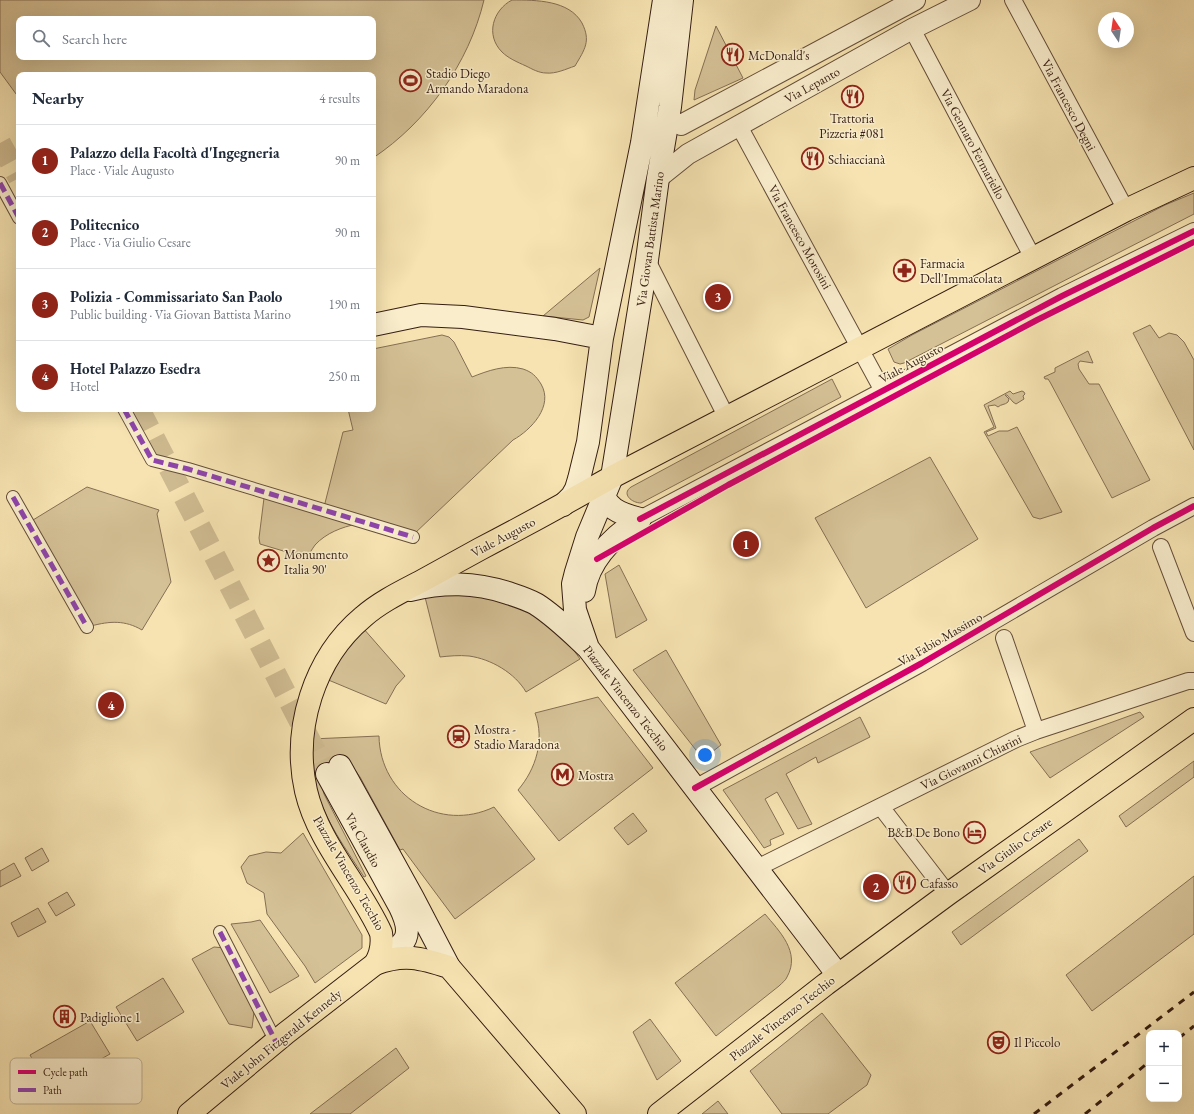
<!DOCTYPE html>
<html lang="en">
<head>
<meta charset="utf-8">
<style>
  body { margin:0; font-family:"EB Garamond",serif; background:#f6f6f7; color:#1f2937 }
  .controls { position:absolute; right:12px; bottom:12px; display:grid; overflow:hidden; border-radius:8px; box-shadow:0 4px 16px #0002 }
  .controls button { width:36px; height:36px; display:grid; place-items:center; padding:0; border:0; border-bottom:1px solid #e0e1e3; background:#fff; color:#1f2937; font:20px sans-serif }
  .compass { position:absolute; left:1098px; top:12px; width:36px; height:36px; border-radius:50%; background:#fff; box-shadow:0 4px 16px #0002; rotate:347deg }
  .you { position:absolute; left:705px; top:755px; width:14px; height:14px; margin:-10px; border:3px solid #fff; border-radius:50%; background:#1a73e8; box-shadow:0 0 0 6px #1a73e833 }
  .badge { display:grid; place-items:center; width:26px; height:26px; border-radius:50%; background:#8f2418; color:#fff; font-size:13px; font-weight:700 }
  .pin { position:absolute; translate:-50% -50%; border:2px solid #fff; box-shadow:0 1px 4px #0006 }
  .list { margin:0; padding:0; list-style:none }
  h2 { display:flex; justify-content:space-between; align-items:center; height:52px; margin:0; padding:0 16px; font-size:17px }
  h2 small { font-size:13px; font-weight:400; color:#747a83 }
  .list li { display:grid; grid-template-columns:26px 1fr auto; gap:12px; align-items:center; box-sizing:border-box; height:72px; padding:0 16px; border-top:1px solid #e0e1e3 }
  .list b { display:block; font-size:15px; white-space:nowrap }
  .list p { margin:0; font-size:13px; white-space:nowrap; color:#747a83 }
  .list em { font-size:13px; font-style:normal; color:#747a83 }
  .icon { flex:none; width:22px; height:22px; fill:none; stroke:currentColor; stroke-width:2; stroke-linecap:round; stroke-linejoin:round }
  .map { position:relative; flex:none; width:1194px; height:1114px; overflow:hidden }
  .search { position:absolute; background:#fff; box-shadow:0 4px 16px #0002; left:16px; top:16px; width:360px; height:44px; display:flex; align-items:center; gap:10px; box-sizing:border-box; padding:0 14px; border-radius:8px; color:#747a83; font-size:15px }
  .panel { position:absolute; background:#fff; box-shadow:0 4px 16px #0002; left:16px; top:72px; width:360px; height:340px; border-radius:8px }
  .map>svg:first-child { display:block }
  .green { fill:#d5c196; stroke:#856f54; fill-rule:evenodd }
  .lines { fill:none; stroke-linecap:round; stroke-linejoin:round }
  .secondary-tunnel { stroke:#cfbb91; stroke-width:22; stroke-dasharray:22 11; stroke-linecap:butt }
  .pedestrian-casing { stroke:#654e3a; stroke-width:14 }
  .minor-casing { stroke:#654e3a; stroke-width:18 }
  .tertiary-casing { stroke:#654e3a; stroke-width:22 }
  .secondary-casing { stroke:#351d12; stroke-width:24 }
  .primary-casing { stroke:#351d12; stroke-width:24 }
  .pedestrian { stroke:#f9edcc; stroke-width:12 }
  .minor { stroke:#f9edcc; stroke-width:16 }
  .tertiary { stroke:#f9edcc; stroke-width:20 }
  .secondary { stroke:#f9edcc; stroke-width:22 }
  .primary { stroke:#f6e3b1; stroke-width:22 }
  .rail { stroke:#351d12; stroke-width:3; stroke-dasharray:7 7; stroke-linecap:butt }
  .quiet { stroke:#8e44ad; stroke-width:5; stroke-dasharray:10 5; stroke-linecap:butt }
  .cycleway-casing { stroke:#f9edcc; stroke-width:8 }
  .cycleway { stroke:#d6006c; stroke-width:6 }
  .labels { text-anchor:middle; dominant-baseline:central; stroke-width:3; stroke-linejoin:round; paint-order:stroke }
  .poi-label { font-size:13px; fill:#351d12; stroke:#f9edcc; text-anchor:start }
  .street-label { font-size:13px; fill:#351d12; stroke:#f9edcc }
  .key { fill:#f9edcc; stroke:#beaf94; stroke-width:1 }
  .key-label { font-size:11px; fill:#351d12 }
</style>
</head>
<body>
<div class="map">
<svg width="1194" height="1114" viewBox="0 0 1194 1114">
  <rect width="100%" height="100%" fill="#f6e3b1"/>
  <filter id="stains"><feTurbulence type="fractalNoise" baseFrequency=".005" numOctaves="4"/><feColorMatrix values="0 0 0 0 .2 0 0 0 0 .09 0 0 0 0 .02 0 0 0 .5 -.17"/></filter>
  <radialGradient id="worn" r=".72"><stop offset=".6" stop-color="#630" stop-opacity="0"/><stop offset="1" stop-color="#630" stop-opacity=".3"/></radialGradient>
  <path class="green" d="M0 0H484C469 63 427 122 373 158V75H19V98L0 72ZM19 19H373V57H19Z
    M512 0C536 0 569 0 582 23 591 41 585 49 575 66 566 69 556 74 546 73 539 73 532 69 526 66 517 62 508 58 502 52 485 35 493 10 512 0Z
    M716 26 743 78 694 100 695 90Z
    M1194 193V214L904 363 900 364 894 362 888 349 912 335 1165 205Z
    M600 268 589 317 583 320 543 316Z
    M1150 325 1159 338 1169 333 1177 335 1184 342 1194 360V450L1133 333Z
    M442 335 449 337 454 342 472 377C487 371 506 364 523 369 532 372 536 376 541 384 554 406 531 430 513 440L413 535 324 507 343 432 353 430 348 409H373V349Z
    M1088 351 1093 363 1080 361 1078 364 1079 369 1089 384H1099L1150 480 1112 498 1050 382 1048 379H1045L1044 377 1055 372V368Z
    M832 379 841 397 641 503C632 503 621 494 631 487Z
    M1010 391 1013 394 1022 391 1024 392 1025 394 1023 396 1024 399 1016 404 1013 402 1007 395H1005L1009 399 1008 402C1005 405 1001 404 998 407L995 405 988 406 996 428 986 432 988 436 999 431H1008L1017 427 1062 512 1040 519 1033 517 984 432 994 427 984 405Z
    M930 457 978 539 866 608 815 518Z
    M87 487 159 510 157 514 171 582 142 630C125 620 110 621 91 626L33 520Z
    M264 498 357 524C342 527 326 533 315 545 312 549 310 554 305 557L300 556 260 544 259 538Z
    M619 565 647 620 616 638 605 574Z
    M454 593 497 597 536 615 568 642 580 659 526 692C515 673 491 659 469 656 459 655 449 656 440 657L425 597Z
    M363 628 405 676 396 686 386 704 326 679 332 666Z
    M666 650 721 745 703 759 633 670Z
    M598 697 653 768 559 841 518 790C536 769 545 740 535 713Z
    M1140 712 1144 717 1050 778 1030 752Z
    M860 717 870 737 818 763 816 757 786 774 812 824 798 829 777 792 765 799 784 834 770 840 771 845 764 848 723 790Z
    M379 736C380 796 440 833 494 807L535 859 455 919 403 849 400 850 360 777 355 770 322 787 324 794 366 876 364 877C346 849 325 821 316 788 312 773 312 755 311 739Z
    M1194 761V777L1126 827 1119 816Z
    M633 813 647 831 628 845 614 828Z
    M303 833 362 935V948L315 983 305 966 267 914 264 893 247 883 241 867 249 856 266 852 281 853Z
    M1079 839 1088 851 961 945 952 932Z
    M42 848 49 861 32 871 25 858Z
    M14 863 21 876 0 887V871Z
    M1194 876V934L1092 1011 1066 975Z
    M67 892 75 905 56 916 48 903Z
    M38 908 46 922 18 937 11 923Z
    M765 914C779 931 801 952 787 977 786 980 782 983 779 986L716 1036 675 983Z
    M260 920 299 976 270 993 231 924 251 922Z
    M214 947 225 948 255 1004 252 1028 229 1024 192 959Z
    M163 978 184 1012 137 1041 116 1007Z
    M822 1013 871 1075 867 1085 828 1114H782L750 1071Z
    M650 1019 681 1061 657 1080 633 1032Z
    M90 1021 110 1054 49 1088 30 1055Z
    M396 1048 409 1068 350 1114H310Z
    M718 1101 728 1114H702Z"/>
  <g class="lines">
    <path class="secondary-tunnel" d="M0 143 19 178
      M139 409 327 774"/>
    <defs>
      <path id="pedestrian" d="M0 183 19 218
        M124 409 152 460 188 469 413 537
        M13 497 87 627
        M220 932 276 1042"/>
      <path id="minor" d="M1013 0 1126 210
        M912 29 1033 258
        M739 126 883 391
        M647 260 727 418
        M640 519 1062 296 1194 231
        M1161 547 1194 633
        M1004 638 1036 731
        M695 788 922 663 1153 528 1194 506
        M881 807 948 894
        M757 868 1016 739 1036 731 1188 681H1194"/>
      <path id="tertiary" d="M670 107V120L681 125 915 0
        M658 178 688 154 912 29 970 0"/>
      <path id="secondary" d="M373 325 421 315 463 317 555 329 602 338
        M598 486C608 509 617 513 640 519
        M563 505 572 496 576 489 579 479 588 442 602 338 642 143 664 0
        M410 590C444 582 474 582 508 593 517 596 527 599 536 604 555 616 572 633 588 648L838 975
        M584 591C589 559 615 535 640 519
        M588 648 575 610 573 584 576 572 587 537 612 477 647 260 658 178 670 107 682 0
        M340 766 413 898 449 967
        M327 774 400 907C417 942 401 945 375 964"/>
      <path id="primary" d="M375 964C381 954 383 945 381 933 360 886 318 843 306 791 292 729 314 658 363 617 380 602 401 592 420 582 440 571 460 560 480 549 524 526 568 502 612 477L1126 210 1194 178
        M189 1114 286 1033 375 964C404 953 421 958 449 967L575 1114
        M659 1114 826 984 948 894 1194 719"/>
    </defs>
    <use href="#pedestrian" class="pedestrian-casing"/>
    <use href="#minor" class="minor-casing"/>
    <use href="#tertiary" class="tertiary-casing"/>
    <use href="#secondary" class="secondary-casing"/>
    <use href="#primary" class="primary-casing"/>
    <use href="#pedestrian" class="pedestrian"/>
    <use href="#minor" class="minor"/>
    <use href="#tertiary" class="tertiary"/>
    <use href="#secondary" class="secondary"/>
    <use href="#primary" class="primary"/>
    <path class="rail" d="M1179 1038 1194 1026
      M1034 1114 1194 992
      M1085 1114 1149 1062"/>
    <path class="quiet" d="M0 183 19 218
      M124 409 152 460 188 469 413 537
      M13 497 87 627
      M220 932 276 1042"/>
    <defs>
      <path id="cycleway" d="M640 519 1062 296 1194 231
        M597 559 728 485 1037 320 1194 242
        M695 788 922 663 1153 528 1194 506"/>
    </defs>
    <use href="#cycleway" class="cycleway-casing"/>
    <use href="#cycleway" class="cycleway"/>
  </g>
  <defs>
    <symbol id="restaurant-ring" viewBox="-11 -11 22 22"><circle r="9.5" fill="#f9edcc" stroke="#8f2418" stroke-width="1.5"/><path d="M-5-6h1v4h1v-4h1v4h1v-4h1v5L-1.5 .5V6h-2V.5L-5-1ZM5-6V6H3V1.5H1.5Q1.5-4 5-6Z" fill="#8f2418"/></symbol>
    <symbol id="stadium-ring" viewBox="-11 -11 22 22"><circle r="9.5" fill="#f9edcc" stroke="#8f2418" stroke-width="1.5"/><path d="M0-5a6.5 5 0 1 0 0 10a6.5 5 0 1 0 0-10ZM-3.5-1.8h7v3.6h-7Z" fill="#8f2418"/></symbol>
    <symbol id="pharmacy-ring" viewBox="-11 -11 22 22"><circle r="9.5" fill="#f9edcc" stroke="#8f2418" stroke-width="1.5"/><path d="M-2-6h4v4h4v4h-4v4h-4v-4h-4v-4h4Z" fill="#8f2418"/></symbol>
    <symbol id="sight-ring" viewBox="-11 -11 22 22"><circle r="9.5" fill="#f9edcc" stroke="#8f2418" stroke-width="1.5"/><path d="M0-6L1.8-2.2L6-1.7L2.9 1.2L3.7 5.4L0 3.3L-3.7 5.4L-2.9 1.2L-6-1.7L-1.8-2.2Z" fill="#8f2418"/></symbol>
    <symbol id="station-ring" viewBox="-11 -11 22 22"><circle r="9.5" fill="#f9edcc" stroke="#8f2418" stroke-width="1.5"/><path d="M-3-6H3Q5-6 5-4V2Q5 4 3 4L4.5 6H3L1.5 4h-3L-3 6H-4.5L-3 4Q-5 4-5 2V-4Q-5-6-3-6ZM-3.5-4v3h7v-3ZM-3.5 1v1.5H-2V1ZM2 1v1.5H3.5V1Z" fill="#8f2418"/></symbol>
    <symbol id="metro-ring" viewBox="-11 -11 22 22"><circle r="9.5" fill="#f9edcc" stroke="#8f2418" stroke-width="1.5"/><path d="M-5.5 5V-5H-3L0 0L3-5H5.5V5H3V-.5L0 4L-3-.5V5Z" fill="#8f2418"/></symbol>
    <symbol id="hotel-ring" viewBox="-11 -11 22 22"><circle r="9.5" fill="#f9edcc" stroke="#8f2418" stroke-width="1.5"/><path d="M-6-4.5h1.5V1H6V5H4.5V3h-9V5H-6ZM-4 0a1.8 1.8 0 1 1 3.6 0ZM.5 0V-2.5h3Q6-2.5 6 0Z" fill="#8f2418"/></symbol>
    <symbol id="building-ring" viewBox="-11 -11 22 22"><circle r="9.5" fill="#f9edcc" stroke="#8f2418" stroke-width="1.5"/><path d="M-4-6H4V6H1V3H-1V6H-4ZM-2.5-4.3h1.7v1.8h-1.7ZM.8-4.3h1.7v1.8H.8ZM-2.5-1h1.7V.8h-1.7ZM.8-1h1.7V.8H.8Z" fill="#8f2418"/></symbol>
    <symbol id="theatre-ring" viewBox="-11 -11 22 22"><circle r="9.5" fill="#f9edcc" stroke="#8f2418" stroke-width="1.5"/><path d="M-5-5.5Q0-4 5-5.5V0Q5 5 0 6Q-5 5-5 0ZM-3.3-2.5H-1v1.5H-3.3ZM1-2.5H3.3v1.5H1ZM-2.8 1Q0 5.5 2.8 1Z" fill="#8f2418"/></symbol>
  </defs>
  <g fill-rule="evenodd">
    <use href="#restaurant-ring" x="720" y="42" width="25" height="25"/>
    <use href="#stadium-ring" x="398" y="68" width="25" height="25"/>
    <use href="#restaurant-ring" x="840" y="84" width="25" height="25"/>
    <use href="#restaurant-ring" x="800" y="146" width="25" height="25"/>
    <use href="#pharmacy-ring" x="892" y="258" width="25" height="25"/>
    <use href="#sight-ring" x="256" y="548" width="25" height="25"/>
    <use href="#station-ring" x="446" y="724" width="25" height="25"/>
    <use href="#metro-ring" x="550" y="762" width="25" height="25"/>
    <use href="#hotel-ring" x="962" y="820" width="25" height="25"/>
    <use href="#restaurant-ring" x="892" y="870" width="25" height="25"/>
    <use href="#building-ring" x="52" y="1004" width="25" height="25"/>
    <use href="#theatre-ring" x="986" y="1030" width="25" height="25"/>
  </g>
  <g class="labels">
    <g class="poi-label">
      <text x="748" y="55">McDonald's</text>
      <text x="426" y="73">Stadio Diego<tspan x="426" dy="15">Armando Maradona</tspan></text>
      <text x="852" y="118" text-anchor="middle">Trattoria<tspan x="852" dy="15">Pizzeria #081</tspan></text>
      <text x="828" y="159">Schiaccianà</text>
      <text x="920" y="263">Farmacia<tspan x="920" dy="15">Dell'Immacolata</tspan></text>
      <text x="284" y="554">Monumento<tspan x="284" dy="15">Italia 90'</tspan></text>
      <text x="474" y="729">Mostra -<tspan x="474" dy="15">Stadio Maradona</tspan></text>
      <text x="578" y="775">Mostra</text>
      <text x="960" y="832" text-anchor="end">B&amp;B De Bono</text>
      <text x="920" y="883">Cafasso</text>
      <text x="80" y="1017">Padiglione 1</text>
      <text x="1014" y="1042">Il Piccolo</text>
    </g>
    <g class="street-label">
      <text transform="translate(812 85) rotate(-29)">Via Lepanto</text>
      <text transform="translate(1069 105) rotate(62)">Via Francesco Degni</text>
      <text transform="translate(973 144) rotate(62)">Via Gennaro Fermariello</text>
      <text transform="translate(800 237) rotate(61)">Via Francesco Morosini</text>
      <text transform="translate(650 239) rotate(-82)">Via Giovan Battista Marino</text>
      <text transform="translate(911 363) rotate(-28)">Viale Augusto</text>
      <text transform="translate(503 537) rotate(-28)">Viale Augusto</text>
      <text transform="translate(940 639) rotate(-30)">Via Fabio Massimo</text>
      <text transform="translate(626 698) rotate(52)">Piazzale Vincenzo Tecchio</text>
      <text transform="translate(971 762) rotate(-26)">Via Giovanni Chiarini</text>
      <text transform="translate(363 840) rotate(61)">Via Claudio</text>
      <text transform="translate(1015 846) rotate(-36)">Via Giulio Cesare</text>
      <text transform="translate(349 873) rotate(60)">Piazzale Vincenzo Tecchio</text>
      <text transform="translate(782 1018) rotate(-38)">Piazzale Vincenzo Tecchio</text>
      <text transform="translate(281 1039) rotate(-39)">Viale John Fitzgerald Kennedy</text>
    </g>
  </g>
  <rect x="10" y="1058" width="132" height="46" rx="6" class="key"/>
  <rect x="18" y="1070" width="18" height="4" fill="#d6006c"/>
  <rect x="18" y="1088" width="18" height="4" fill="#8e44ad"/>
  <g class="key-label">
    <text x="43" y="1076">Cycle path</text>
    <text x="43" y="1094">Path</text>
  </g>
  <rect width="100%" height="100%" filter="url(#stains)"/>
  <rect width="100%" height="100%" fill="url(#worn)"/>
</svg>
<div class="controls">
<button>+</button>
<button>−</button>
</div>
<svg class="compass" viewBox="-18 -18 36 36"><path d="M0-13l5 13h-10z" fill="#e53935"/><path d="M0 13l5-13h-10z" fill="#747a83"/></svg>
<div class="you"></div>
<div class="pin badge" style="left:746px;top:544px">1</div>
<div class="pin badge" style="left:876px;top:887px">2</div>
<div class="pin badge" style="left:718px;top:297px">3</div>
<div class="pin badge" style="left:111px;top:705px">4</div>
<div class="search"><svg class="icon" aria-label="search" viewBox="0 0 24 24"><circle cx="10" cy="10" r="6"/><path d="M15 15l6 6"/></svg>Search here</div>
<section class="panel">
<h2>Nearby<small>4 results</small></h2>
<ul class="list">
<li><span class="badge">1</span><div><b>Palazzo della Facoltà d'Ingegneria</b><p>Place · Viale Augusto</p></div><em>90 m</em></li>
<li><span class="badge">2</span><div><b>Politecnico</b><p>Place · Via Giulio Cesare</p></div><em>90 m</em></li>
<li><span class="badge">3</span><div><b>Polizia - Commissariato San Paolo</b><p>Public building · Via Giovan Battista Marino</p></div><em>190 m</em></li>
<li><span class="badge">4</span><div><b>Hotel Palazzo Esedra</b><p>Hotel</p></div><em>250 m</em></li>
</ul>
</section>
</div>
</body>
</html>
